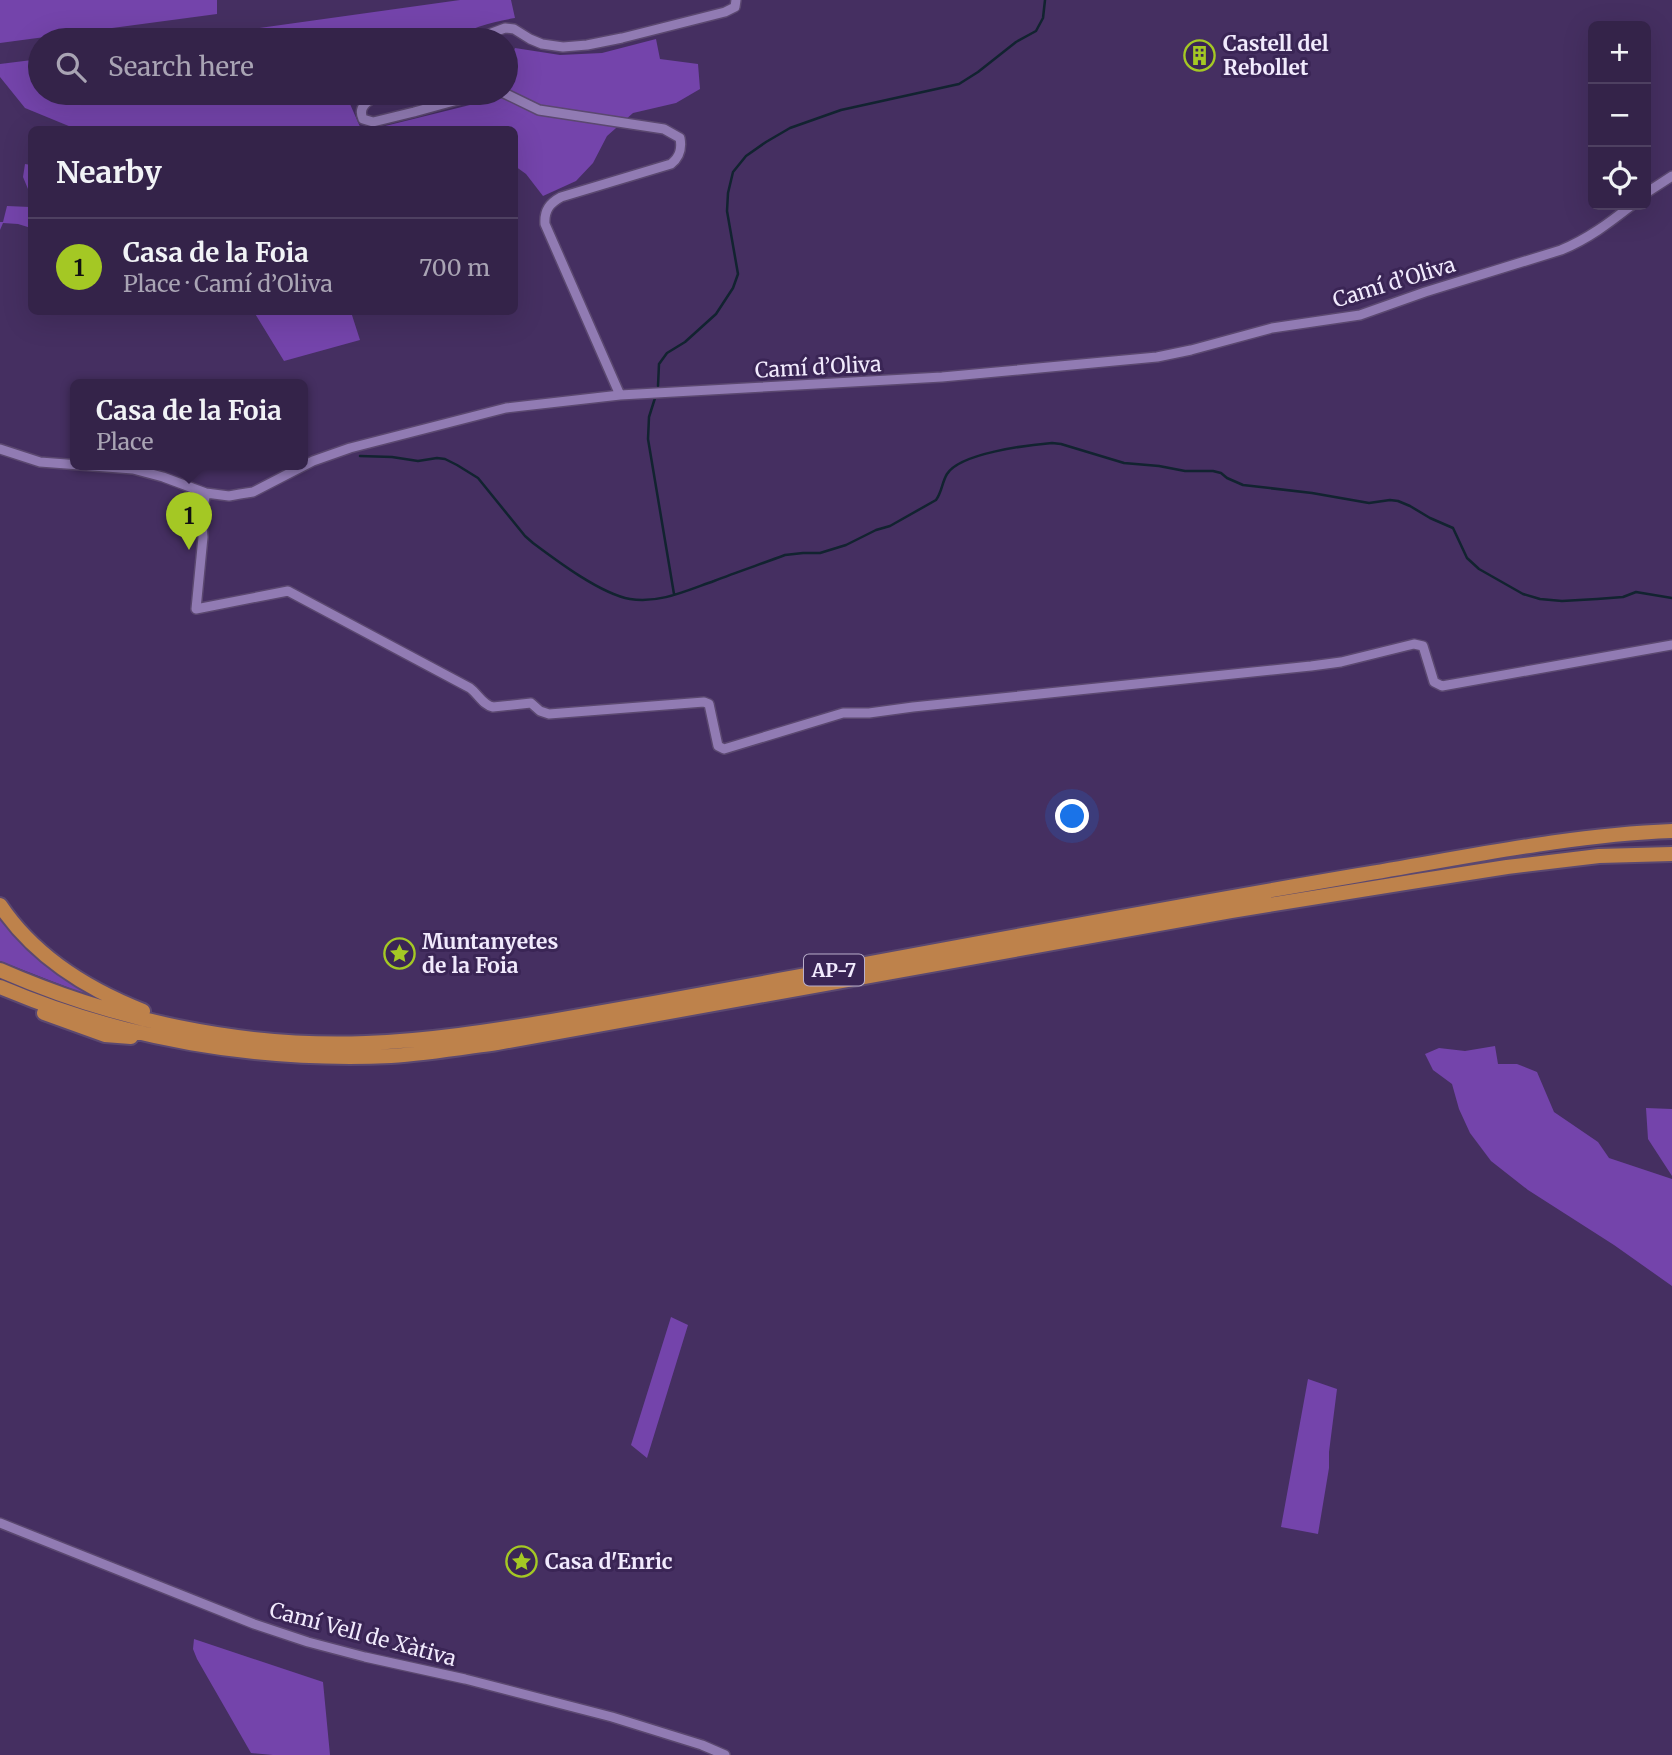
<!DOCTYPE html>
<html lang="en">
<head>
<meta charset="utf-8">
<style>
  body { margin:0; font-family:Merriweather,serif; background:#3f2f53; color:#f1f3f6 }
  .controls { position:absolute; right:21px; top:21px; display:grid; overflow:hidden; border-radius:10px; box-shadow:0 7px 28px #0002 }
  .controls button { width:63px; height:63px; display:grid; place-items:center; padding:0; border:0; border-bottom:2px solid #4e4061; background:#342349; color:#f1f3f6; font:35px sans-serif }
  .you { position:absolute; left:1073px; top:817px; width:24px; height:24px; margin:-18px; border:5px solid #fff; border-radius:50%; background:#1a73e8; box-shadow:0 0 0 10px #1a73e833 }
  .badge { display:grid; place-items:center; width:46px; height:46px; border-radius:50%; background:#a4c824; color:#111; font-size:23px; font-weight:700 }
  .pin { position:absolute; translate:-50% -58px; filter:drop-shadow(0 2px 4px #0008) }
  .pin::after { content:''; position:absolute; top:37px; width:24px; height:21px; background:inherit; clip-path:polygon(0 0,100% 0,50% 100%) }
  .popup { position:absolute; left:70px; top:379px; width:238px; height:91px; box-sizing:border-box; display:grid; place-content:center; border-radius:10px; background:#342349; filter:drop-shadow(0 2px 5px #0005); font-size:23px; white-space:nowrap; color:#a9a4b4 }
  .popup b { font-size:26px; color:#f1f3f6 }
  .popup::after { content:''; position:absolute; left:50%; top:100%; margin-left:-14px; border:14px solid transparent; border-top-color:#342349 }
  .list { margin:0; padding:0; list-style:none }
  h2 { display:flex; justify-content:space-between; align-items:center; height:91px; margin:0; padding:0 28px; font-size:30px }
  h2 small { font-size:23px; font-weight:400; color:#a9a4b4 }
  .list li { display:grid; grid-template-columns:46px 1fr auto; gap:21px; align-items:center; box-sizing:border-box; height:98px; padding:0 28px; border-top:2px solid #4e4061 }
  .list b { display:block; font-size:26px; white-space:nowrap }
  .list p { margin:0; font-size:23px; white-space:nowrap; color:#a9a4b4 }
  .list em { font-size:23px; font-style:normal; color:#a9a4b4 }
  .icon { flex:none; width:38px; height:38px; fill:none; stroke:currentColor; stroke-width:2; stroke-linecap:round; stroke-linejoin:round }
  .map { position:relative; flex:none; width:1672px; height:1755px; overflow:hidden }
  .search { position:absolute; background:#342349; box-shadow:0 7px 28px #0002; left:28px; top:28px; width:490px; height:77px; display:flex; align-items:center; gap:18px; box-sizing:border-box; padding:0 24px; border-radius:38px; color:#a9a4b4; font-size:26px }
  .panel { position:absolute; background:#342349; box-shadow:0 7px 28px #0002; left:28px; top:126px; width:490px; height:189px; border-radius:10px }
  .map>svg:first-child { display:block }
  .green { fill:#7444ab }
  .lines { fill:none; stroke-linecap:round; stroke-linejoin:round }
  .stream { stroke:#122330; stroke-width:2.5 }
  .minor-casing { stroke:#5b4870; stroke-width:12 }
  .highway-casing { stroke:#5b4870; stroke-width:18 }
  .minor { stroke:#917bb3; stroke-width:9 }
  .highway { stroke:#be824b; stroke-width:14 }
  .labels { text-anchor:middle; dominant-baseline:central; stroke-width:6; stroke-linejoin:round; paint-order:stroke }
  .shield { fill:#3a2555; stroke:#baafcb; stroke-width:2 }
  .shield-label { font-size:19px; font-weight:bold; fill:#f1eafd }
  .poi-label { font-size:21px; font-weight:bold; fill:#f1eafd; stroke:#3a2555; text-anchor:start }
  .street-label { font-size:21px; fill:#f1eafd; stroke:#3a2555 }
</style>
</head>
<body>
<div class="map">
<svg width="1672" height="1755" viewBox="0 0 1672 1755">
  <rect width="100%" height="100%" fill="#452f61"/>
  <path class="green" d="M0 0H217V14L0 43Z
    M460 0H511L515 18C492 22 471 27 451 40H173Z
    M656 39 660 59 698 64 700 89 676 103 633 113 607 136 593 163 576 181 543 196 526 174 515 166 514 130H369L494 99 496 93H506V71L515 48 560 55 602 53Z
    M40 59V93H367L350 104 361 129H76L25 108 0 77V64Z
    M25 164 31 165V228L18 224 3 223 0 230V222H3L7 206 30 207 28 189 23 177Z
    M254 312H351L360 340 284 361Z
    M0 915 118 1007 0 961Z
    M1495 1046 1498 1064H1517L1537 1072 1554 1112 1598 1142 1609 1158 1672 1179V1286L1614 1245 1528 1190 1491 1161 1470 1133 1459 1109 1452 1084 1433 1070 1425 1054 1439 1048 1465 1051Z
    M1646 1108 1672 1109V1176L1648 1139Z
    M671 1317 688 1325 647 1458 631 1445Z
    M1308 1379 1337 1389 1329 1452V1468L1318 1534 1281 1527Z
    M194 1639 323 1682 330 1755H273L251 1753 197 1659 193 1649Z"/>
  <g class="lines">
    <path class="stream" d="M658 386 659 364 667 353 685 342 716 314 733 288 738 274 727 211 728 193 733 172 746 156 766 142 790 128 841 110 959 84 978 72 1016 42 1036 31 1043 18 1045 0
      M655 398 649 417 648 439 674 594
      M360 456 392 457 418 461 437 458 445 459 457 465 478 478 525 536 533 543C557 561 601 594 630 599 659 604 688 590 714 581 737 572 761 564 785 555L803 553H820L846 545 876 530 890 526 936 500C942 492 942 482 947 474 960 453 1028 445 1052 443L1061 444 1124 463 1159 466 1185 471H1213L1221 473 1227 478 1243 485 1312 493 1369 503 1390 500 1398 501 1410 506 1430 518 1453 528 1467 558 1479 569 1523 594 1540 599 1562 601 1597 599 1623 597 1636 592 1672 598"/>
    <defs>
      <path id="minor" d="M473 40 505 28 514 29 530 39 542 44 563 47 587 45 622 38 725 12 735 7 736 0
        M383 93C373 99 356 104 363 119L373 122 414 112 483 93
        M504 93 539 110 664 129 680 138C682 149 680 157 671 164L561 197C550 203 544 210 545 224L620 395
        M1646 193 1672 176
        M0 449 40 462 133 469 163 477 206 493 229 496 240 494 253 492 313 461 350 448 506 408 620 395 942 377 1157 357 1191 350 1272 328 1360 315 1425 292 1561 250C1588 239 1609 223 1632 205
        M206 493 201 515 203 537 196 609 288 591 470 688C478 694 483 705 493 707L531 703 540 711 549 714 704 702 709 704 718 746 724 749 843 713H869L913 707 1311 666 1341 662 1414 644 1423 646 1434 682 1442 686 1672 645
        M0 1523 254 1624 308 1642 365 1657 465 1679 612 1717 702 1745 725 1755"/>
      <path id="highway" d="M0 905C34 956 87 989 143 1011
        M0 970C114 1020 241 1048 366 1043 428 1041 490 1031 552 1021 628 1008 703 994 779 980 972 944 1165 908 1359 875 1463 858 1567 835 1672 831
        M0 987C122 1039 258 1062 391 1056 426 1054 461 1048 497 1043L1231 911 1411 882 1507 867 1599 856 1672 854
        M44 1013 105 1035 131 1037"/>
    </defs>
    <use href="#minor" class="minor-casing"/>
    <use href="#highway" class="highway-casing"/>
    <use href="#minor" class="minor"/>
    <use href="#highway" class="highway"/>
  </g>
  <defs>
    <symbol id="building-ring" viewBox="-11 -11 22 22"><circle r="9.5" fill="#3a2555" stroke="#a4c824" stroke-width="1.5"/><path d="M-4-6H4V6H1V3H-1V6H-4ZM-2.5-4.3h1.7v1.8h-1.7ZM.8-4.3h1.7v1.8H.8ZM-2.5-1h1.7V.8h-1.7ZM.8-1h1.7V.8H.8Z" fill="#a4c824"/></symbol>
    <symbol id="sight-ring" viewBox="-11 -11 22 22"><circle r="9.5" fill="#3a2555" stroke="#a4c824" stroke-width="1.5"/><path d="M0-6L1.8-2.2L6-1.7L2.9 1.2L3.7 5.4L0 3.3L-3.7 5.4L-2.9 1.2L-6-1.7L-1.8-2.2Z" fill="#a4c824"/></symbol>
  </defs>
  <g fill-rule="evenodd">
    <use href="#building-ring" x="1182" y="38" width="35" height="35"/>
    <use href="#sight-ring" x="382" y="936" width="35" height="35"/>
    <use href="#sight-ring" x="504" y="1544" width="35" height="35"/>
  </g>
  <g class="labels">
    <rect class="shield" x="804" y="954.5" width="60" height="31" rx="5"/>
    <g class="shield-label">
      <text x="834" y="970">AP-7</text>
    </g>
    <g class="poi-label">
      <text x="1223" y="43">Castell del<tspan x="1223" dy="24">Rebollet</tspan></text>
      <text x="422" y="941">Muntanyetes<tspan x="422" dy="24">de la Foia</tspan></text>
      <text x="545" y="1561">Casa d'Enric</text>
    </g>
    <g class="street-label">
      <text transform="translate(1394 282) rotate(-17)">Camí d’Oliva</text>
      <text transform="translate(818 367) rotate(-3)">Camí d’Oliva</text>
      <text transform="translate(363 1634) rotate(15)">Camí Vell de Xàtiva</text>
    </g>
  </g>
</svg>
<div class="controls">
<button>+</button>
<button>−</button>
<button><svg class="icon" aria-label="locate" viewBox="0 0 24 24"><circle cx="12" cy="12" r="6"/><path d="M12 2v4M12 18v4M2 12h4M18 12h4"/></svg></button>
</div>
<div class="you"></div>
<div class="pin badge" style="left:189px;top:550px">1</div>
<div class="popup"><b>Casa de la Foia</b>Place</div>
<div class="search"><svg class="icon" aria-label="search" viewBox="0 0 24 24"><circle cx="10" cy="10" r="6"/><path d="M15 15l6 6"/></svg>Search here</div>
<section class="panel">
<h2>Nearby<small></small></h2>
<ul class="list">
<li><span class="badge">1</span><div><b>Casa de la Foia</b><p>Place · Camí d’Oliva</p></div><em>700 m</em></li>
</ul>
</section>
</div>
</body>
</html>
